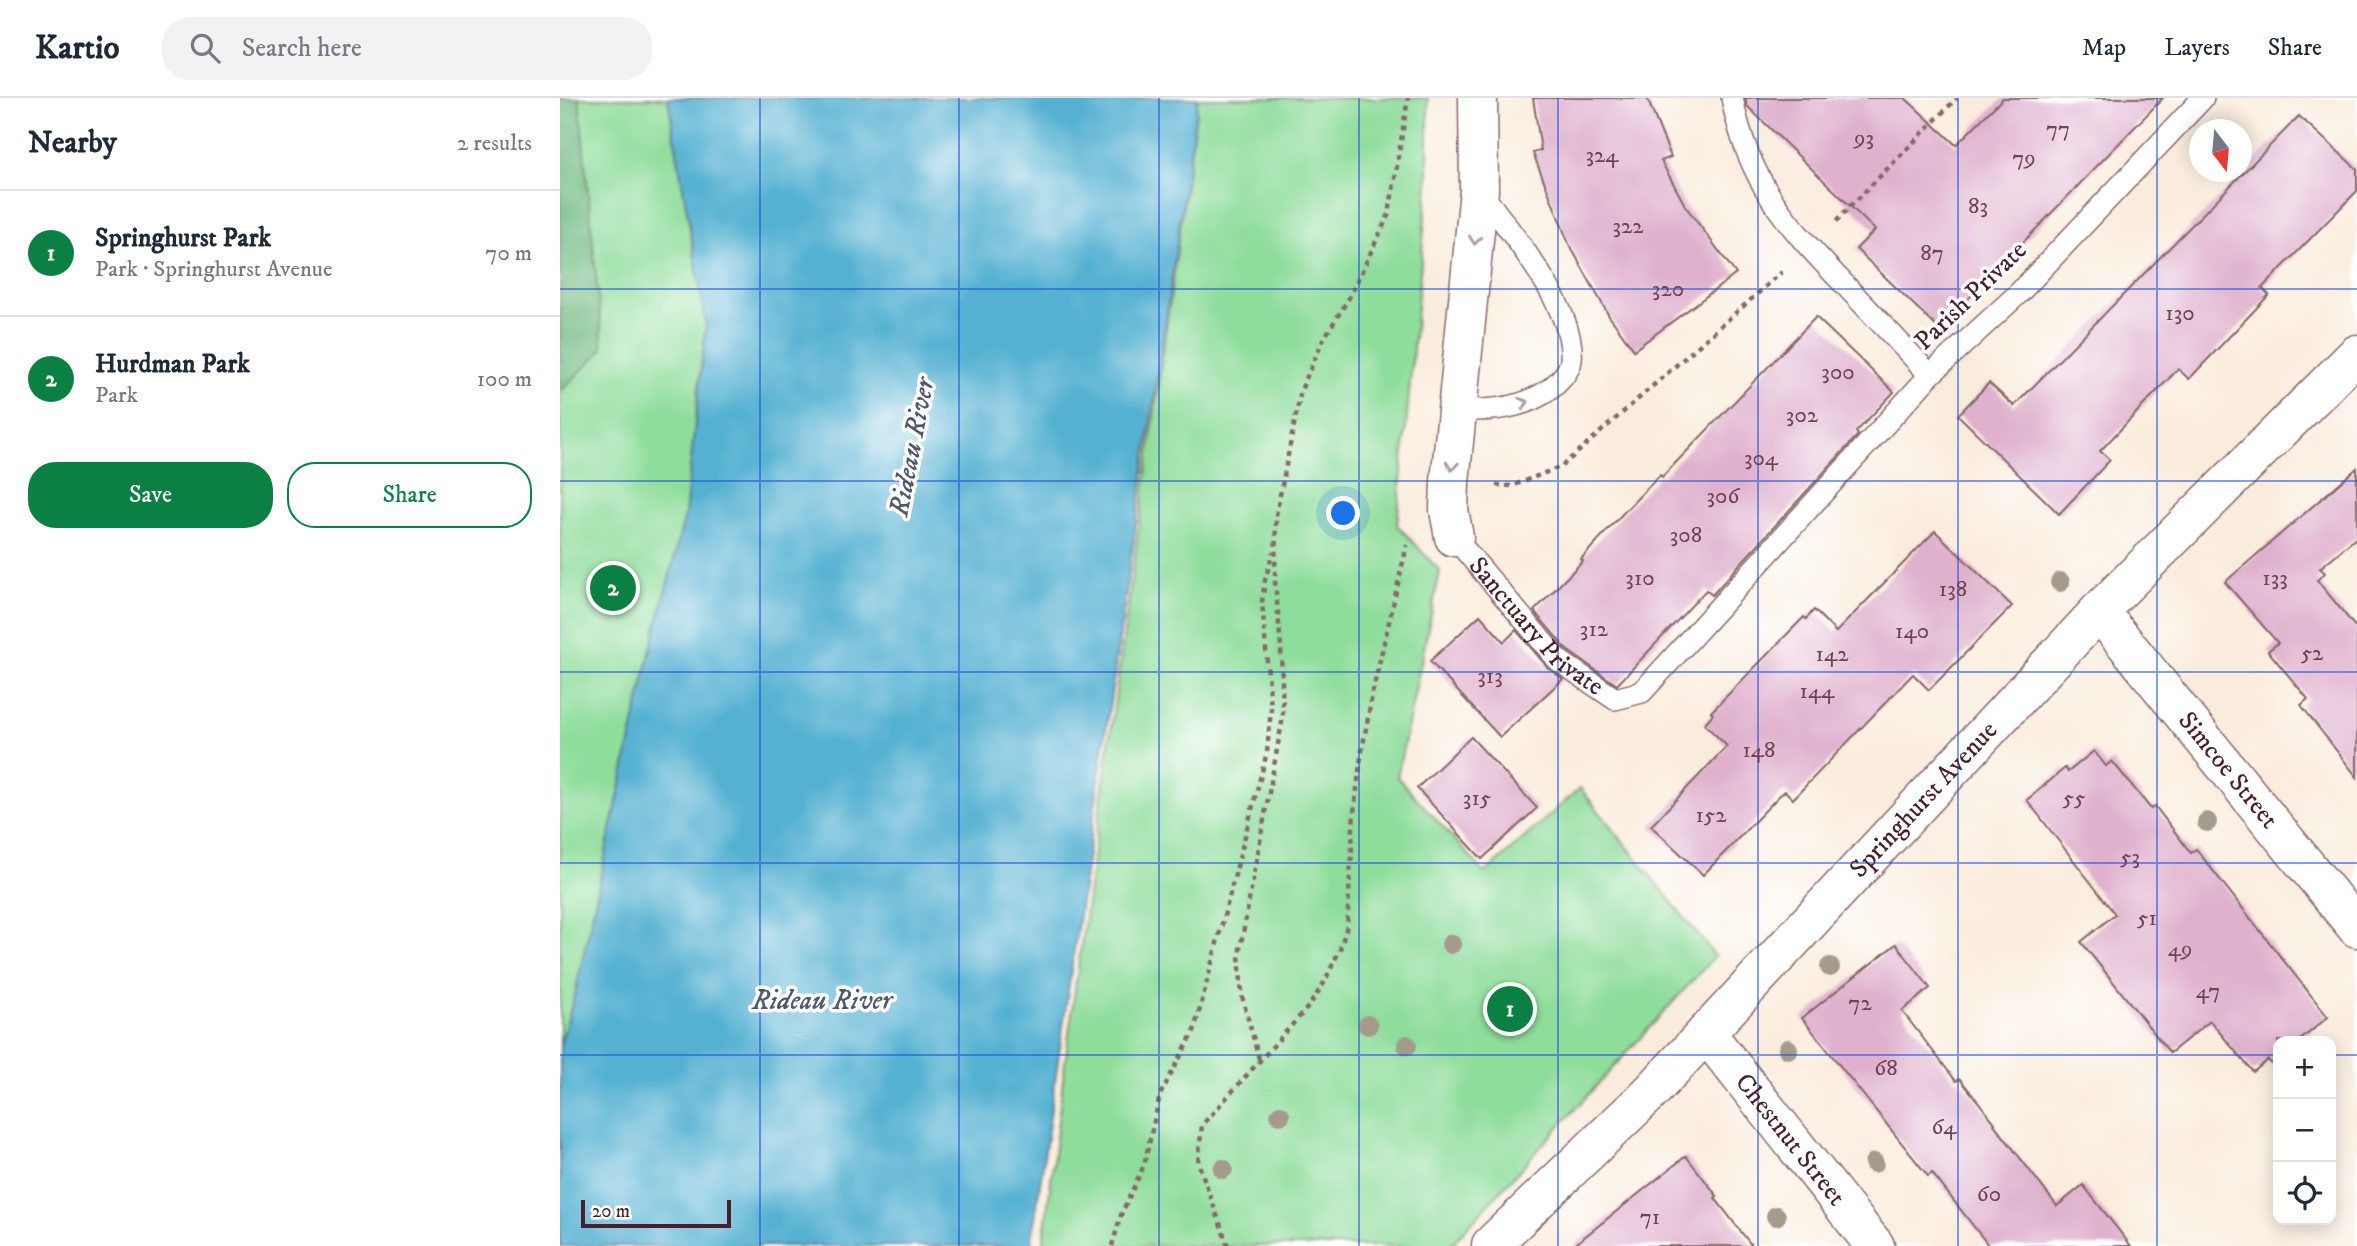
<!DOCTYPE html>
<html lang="en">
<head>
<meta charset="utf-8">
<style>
  body { margin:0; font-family:"IM FELL DW Pica",serif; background:#f2f2f3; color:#1f2937 }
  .controls { position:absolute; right:21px; bottom:21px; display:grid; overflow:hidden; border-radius:14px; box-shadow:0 4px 18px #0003 }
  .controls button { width:63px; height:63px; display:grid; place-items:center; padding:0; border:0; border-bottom:2px solid #e0e1e3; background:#fff; color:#1f2937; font:35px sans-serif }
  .compass { position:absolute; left:1629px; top:21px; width:63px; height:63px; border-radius:50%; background:#fff; box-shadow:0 4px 18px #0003; rotate:164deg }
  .scale { position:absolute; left:21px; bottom:18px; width:150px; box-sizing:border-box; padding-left:7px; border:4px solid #4a1f2b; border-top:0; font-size:19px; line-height:24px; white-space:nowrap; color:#4a1f2b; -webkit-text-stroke:5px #fff; paint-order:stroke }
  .you { position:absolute; left:784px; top:416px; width:24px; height:24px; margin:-18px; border:5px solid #fff; border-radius:50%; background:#1a73e8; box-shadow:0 0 0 10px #1a73e833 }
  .badge { display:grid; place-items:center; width:46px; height:46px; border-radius:50%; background:#0b8043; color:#fff; font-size:23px; font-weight:700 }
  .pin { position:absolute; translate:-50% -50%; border:4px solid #fff; box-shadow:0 2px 7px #0006 }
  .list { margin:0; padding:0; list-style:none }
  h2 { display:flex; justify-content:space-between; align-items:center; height:91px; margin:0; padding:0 28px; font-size:30px }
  h2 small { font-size:23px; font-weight:400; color:#747a83 }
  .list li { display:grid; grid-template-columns:46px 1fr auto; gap:21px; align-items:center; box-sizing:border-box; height:126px; padding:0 28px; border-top:2px solid #e0e1e3 }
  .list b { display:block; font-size:26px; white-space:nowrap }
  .list p { margin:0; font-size:23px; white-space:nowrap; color:#747a83 }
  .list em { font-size:23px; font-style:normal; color:#747a83 }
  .actions { display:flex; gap:14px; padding:21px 28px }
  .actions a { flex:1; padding:16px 0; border:2px solid #0b8043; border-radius:28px; text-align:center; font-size:24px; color:#0b8043 }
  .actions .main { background:#0b8043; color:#fff }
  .icon { flex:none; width:38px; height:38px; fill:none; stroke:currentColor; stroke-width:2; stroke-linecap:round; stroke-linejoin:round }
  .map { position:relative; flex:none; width:1797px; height:1148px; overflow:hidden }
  header { display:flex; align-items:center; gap:42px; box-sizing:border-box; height:98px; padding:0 35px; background:#fff; border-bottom:2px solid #e0e1e3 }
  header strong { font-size:33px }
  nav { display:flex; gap:38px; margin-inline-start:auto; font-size:24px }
  .search { width:490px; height:63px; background:#f2f2f3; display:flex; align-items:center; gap:18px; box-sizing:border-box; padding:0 24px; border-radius:28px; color:#747a83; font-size:26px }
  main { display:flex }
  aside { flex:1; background:#fff }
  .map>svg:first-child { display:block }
  .green { fill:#8fdd9b; stroke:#6c7e63; stroke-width:2 }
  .forest { fill:#73bc83; stroke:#5e6e57; stroke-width:2 }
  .water { fill:#54b1d2; stroke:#4f687e; stroke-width:2 }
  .building { fill:#dfb1cd }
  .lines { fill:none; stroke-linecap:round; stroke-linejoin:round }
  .lane-casing { stroke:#876769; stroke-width:24 }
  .street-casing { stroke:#876769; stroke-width:41 }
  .path { stroke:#876769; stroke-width:4.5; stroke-dasharray:5 5; stroke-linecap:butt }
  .lane { stroke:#fff; stroke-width:21 }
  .street { stroke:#fff; stroke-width:38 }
  .tree { fill:#a49b8d }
  .oneway { stroke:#ae9aa0 }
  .grid { fill:none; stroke:#1d4ed8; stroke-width:2; stroke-opacity:0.55 }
  .labels { text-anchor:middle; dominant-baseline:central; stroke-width:7; stroke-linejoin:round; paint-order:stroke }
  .number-label { font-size:23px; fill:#6f4454 }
  .street-label { font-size:26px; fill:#4a1f2b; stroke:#fff }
  .water-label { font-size:28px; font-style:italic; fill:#4e596e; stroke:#fff }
</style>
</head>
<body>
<header>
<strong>Kartio</strong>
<div class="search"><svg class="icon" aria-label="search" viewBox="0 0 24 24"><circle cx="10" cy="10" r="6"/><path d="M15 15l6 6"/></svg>Search here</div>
<nav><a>Map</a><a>Layers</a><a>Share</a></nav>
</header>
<main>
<aside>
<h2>Nearby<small>2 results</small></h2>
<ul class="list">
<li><span class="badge">1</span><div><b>Springhurst Park</b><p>Park · Springhurst Avenue</p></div><em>70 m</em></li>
<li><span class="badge">2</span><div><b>Hurdman Park</b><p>Park</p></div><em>100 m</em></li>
</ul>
<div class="actions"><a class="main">Save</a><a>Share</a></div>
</aside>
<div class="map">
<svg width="1797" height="1148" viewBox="0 0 1797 1148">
  <rect width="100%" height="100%" fill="#fff"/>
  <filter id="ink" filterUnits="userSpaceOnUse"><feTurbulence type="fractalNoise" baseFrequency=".0143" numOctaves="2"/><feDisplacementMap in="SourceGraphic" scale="14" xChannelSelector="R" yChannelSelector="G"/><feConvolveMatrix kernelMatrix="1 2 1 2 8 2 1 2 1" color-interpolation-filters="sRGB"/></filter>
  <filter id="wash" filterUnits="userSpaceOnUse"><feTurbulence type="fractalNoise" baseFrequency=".00686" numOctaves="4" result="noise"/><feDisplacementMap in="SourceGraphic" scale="28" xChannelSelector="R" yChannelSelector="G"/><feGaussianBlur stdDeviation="1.57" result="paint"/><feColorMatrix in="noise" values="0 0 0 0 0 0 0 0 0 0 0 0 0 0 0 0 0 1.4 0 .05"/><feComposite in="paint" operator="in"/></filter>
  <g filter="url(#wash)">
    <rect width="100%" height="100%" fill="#f9ecdc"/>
    <path class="green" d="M0 0H108L146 226 125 417 88 563 15 896 0 948Z
      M638 0H868V87L837 427 880 473 837 679 925 775 1020 690 1155 858 890 1148H483L505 965Z"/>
    <path class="forest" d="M0 0H19L43 251 0 294Z"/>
    <path class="water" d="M108 0H638L471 1148H0V948L15 896 88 563 125 417 146 226Z"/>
    <g id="blocks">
      <path class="building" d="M973 0H1087L1111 59 1101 63 1126 109 1176 176 1074 252 1049 218 1009 146 973 55 981 52Z
        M1185 0H1345L1396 47 1443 0H1603L1379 231 1296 151 1315 132 1187 8Z
        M1739 18 1797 71V93L1702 190 1709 197 1629 281 1618 271 1540 353 1550 362 1499 416 1398 317 1429 285 1454 308Z
        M1256 219 1334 294 1296 334 1298 337 1160 488 1152 497 1146 492 1057 587 1007 552 974 513 1023 463 1021 461 1065 413 1100 377 1102 379Z
        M1797 370V439L1760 470 1765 475 1757 482 1797 531V679L1741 607 1748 601 1708 553 1718 545 1665 484Z
        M1375 433 1452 508 1369 592 1353 576 1233 701 1225 693 1219 698 1143 777 1091 728 1167 648 1144 626 1153 616 1151 614 1244 519 1246 521 1254 512 1276 534Z
        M920 517 944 544 956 532 988 570 1003 581 940 639 870 563Z
        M911 639 977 710 922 761 857 690Z
        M1534 653 1546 668 1552 663 1591 711 1595 708 1631 755 1636 751 1768 919 1739 943H1718V960L1711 966 1708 962 1693 974 1650 923 1610 955 1521 844 1555 816 1467 702 1505 670 1508 674Z
        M1336 846 1370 890 1342 913 1396 983 1400 981 1435 1025 1434 1026 1497 1108 1523 1087 1571 1148H1429L1372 1075 1368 1078 1242 920Z
        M1126 1058 1157 1098 1155 1100 1192 1148H1013Z"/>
    </g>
  </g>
  <g filter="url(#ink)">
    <use href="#blocks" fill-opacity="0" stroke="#876769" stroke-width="2"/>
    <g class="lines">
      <defs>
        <g id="lane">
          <path d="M1172 0C1188 85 1228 128 1286 188 1314 218 1342 247 1370 277"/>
          <path d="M897 311C930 314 963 311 990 291 998 285 1010 273 1011 262 1016 210 950 134 920 93"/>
          <path id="s1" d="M894 439 998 562 1055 601 1082 594 1370 277 1459 195 1643 0"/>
        </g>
        <g id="street">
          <path d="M894 439 889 412 890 384 919 92 918 0"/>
          <path id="s2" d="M1539 513 1797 830"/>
          <path id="s3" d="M1146 935 1315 1148"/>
          <path id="s4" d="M931 1147 1089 996 1539 513 1797 256"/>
        </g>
      </defs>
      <use href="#lane" class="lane-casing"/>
      <use href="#street" class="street-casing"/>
      <path class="path" d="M1276 123 1397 0
        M936 387 952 388 1002 368 1222 174
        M699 961 682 898 679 857 723 619 721 548 715 483 716 417 741 292 763 242 790 198 829 116 848 0
        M552 1148 561 1117 584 1067 600 997 634 933 707 654 711 611 702 504 705 482 713 454
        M668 1148 638 1064 642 1027 749 908 764 885 780 851 787 828 794 714 801 658 813 592 847 447"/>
      <use href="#lane" class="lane"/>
      <use href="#street" class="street"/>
    </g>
    <g class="tree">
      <circle cx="1500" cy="484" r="10"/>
      <circle cx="1647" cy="724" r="10"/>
      <circle cx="891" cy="846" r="10"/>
      <circle cx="1270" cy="869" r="10"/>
      <circle cx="808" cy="927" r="10"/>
      <circle cx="847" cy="947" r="10"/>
      <circle cx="1228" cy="951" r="10"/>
      <circle cx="720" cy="1017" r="10"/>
      <circle cx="1314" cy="1065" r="10"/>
      <circle cx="663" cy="1071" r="10"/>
      <circle cx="1216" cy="1118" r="10"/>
    </g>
    <defs><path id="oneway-chevron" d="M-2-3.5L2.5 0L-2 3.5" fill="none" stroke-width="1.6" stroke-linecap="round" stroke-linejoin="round" transform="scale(1.75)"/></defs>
    <g class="oneway">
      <use href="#oneway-chevron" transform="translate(915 142) rotate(96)"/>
      <use href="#oneway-chevron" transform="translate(964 305) rotate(-18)"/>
      <use href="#oneway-chevron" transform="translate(892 368) rotate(95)"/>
    </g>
  </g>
  <path class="grid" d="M200 0V1148M399 0V1148M599 0V1148M799 0V1148M998 0V1148M1198 0V1148M1398 0V1148M1597 0V1148M0 191H1797M0 383H1797M0 574H1797M0 765H1797M0 957H1718M1771 957H1797"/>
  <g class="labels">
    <g class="number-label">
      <text x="1498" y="31">77</text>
      <text x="1304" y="40">93</text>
      <text x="1042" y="57">324</text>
      <text x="1464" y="60">79</text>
      <text x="1418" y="108">83</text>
      <text x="1068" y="128">322</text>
      <text x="1372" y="155">87</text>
      <text x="1108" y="191">320</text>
      <text x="1620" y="215">130</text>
      <text x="1278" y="274">300</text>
      <text x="1242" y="317">302</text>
      <text x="1201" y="360">304</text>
      <text x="1163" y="398">306</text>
      <text x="1126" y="437">308</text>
      <text x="1080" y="480">310</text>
      <text x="1715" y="480">133</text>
      <text x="1393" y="491">138</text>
      <text x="1034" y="531">312</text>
      <text x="1352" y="533">140</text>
      <text x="1752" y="555">52</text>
      <text x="1272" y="556">142</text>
      <text x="930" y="578">313</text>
      <text x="1257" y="593">144</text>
      <text x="1199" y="652">148</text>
      <text x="917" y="700">315</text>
      <text x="1514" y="700">55</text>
      <text x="1151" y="717">152</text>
      <text x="1570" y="759">53</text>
      <text x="1587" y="820">51</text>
      <text x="1620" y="851">49</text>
      <text x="1648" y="893">47</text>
      <text x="1300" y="905">72</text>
      <text x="1326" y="970">68</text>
      <text x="1384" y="1029">64</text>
      <text x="1429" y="1096">60</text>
      <text x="1090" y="1119">71</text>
    </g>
    <g class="street-label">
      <text transform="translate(1411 198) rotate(-44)">Parish Private</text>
      <text stroke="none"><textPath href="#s1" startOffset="122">Sanctuary Private</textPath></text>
      <text stroke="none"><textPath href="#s2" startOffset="205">Simcoe Street</textPath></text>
      <text stroke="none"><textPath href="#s4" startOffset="621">Springhurst Avenue</textPath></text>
      <text stroke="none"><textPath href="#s3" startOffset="136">Chestnut Street</textPath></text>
    </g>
    <g class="water-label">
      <text transform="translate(352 349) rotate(-79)">Rideau River</text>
      <text x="262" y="902">Rideau River</text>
    </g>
  </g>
</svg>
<div class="controls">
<button>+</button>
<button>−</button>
<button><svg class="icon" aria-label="locate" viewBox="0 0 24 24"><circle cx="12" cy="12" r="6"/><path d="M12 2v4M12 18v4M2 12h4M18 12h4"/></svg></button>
</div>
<svg class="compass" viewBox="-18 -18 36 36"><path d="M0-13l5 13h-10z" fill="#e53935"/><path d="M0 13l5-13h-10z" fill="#747a83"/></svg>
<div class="scale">20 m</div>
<div class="you"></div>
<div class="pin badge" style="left:950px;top:911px">1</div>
<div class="pin badge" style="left:53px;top:490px">2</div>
</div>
</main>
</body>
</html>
